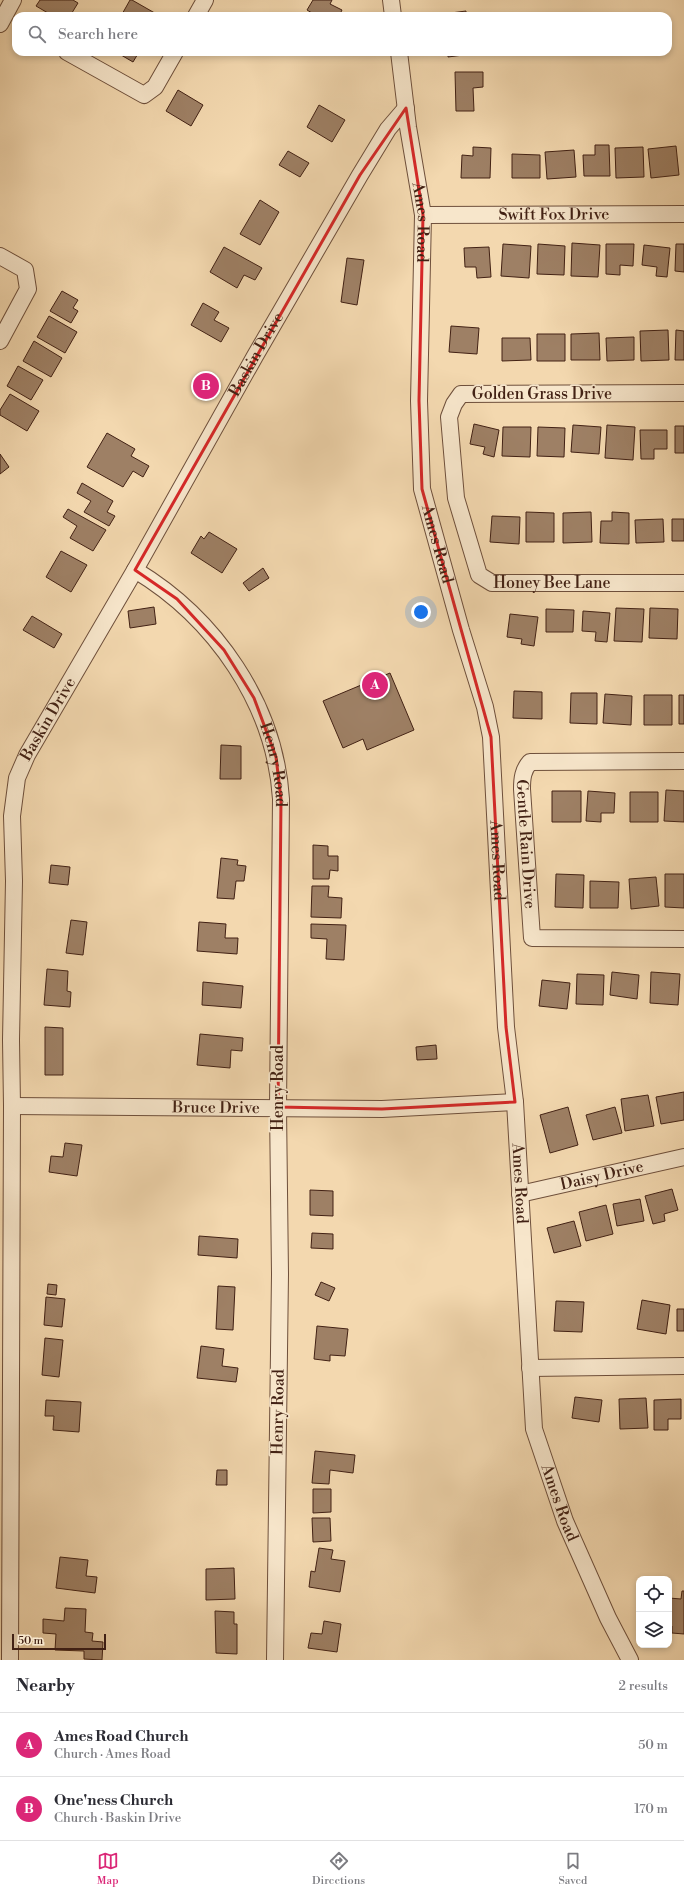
<!DOCTYPE html>
<html lang="en">
<head>
<meta charset="utf-8">
<style>
  body { margin:0; font-family:"Libre Bodoni",serif; background:#f7f7f7; color:#2b2b33 }
  .controls { position:absolute; right:12px; bottom:12px; display:grid; overflow:hidden; border-radius:8px; box-shadow:0 2px 6px #0003 }
  .controls button { width:36px; height:36px; display:grid; place-items:center; padding:0; border:0; border-bottom:1px solid #e1e1e2; background:#fff; color:#2b2b33; font:20px sans-serif }
  .scale { position:absolute; left:12px; bottom:10px; width:94px; box-sizing:border-box; padding-left:4px; border:2px solid #422114; border-top:0; font-size:11px; line-height:14px; white-space:nowrap; color:#422114; -webkit-text-stroke:3px #f7e6cb; paint-order:stroke }
  .you { position:absolute; left:421px; top:612px; width:14px; height:14px; margin:-10px; border:3px solid #fff; border-radius:50%; background:#1a73e8; box-shadow:0 0 0 6px #1a73e833 }
  .badge { display:grid; place-items:center; width:26px; height:26px; border-radius:50%; background:#db2777; color:#fff; font-size:13px; font-weight:700 }
  .pin { position:absolute; translate:-50% -50%; border:2px solid #fff; box-shadow:0 1px 4px #0006 }
  .list { margin:0; padding:0; list-style:none }
  h2 { display:flex; justify-content:space-between; align-items:center; height:52px; margin:0; padding:0 16px; font-size:17px }
  h2 small { font-size:13px; font-weight:400; color:#7c7c81 }
  .list li { display:grid; grid-template-columns:26px 1fr auto; gap:12px; align-items:center; box-sizing:border-box; height:64px; padding:0 16px; border-top:1px solid #e1e1e2 }
  .list b { display:block; font-size:15px; white-space:nowrap }
  .list p { margin:0; font-size:13px; white-space:nowrap; color:#7c7c81 }
  .list em { font-size:13px; font-style:normal; color:#7c7c81 }
  .icon { flex:none; width:22px; height:22px; fill:none; stroke:currentColor; stroke-width:2; stroke-linecap:round; stroke-linejoin:round }
  .map { position:relative; flex:none; width:684px; height:1660px; overflow:hidden }
  .search { position:absolute; background:#fff; box-shadow:0 2px 6px #0003; left:12px; right:12px; top:12px; height:44px; display:flex; align-items:center; gap:10px; box-sizing:border-box; padding:0 14px; border-radius:12px; color:#7c7c81; font-size:15px }
  .sheet { height:180px; background:#fff }
  nav { display:flex; justify-content:space-around; align-items:center; box-sizing:border-box; height:56px; border-top:1px solid #e1e1e2; background:#fff; font-size:11px; color:#7c7c81 }
  nav a { display:grid; justify-items:center; gap:2px }
  nav .on { color:#db2777 }
  .map>svg:first-child { display:block }
  .building { fill:#9e8065; stroke:#422114 }
  .lines { fill:none; stroke-linecap:round; stroke-linejoin:round }
  .minor-casing { stroke:#6e4f3b; stroke-width:18 }
  .minor { stroke:#f7e6cb; stroke-width:16 }
  .marked { fill:none; stroke:#d62828; stroke-width:3; stroke-linejoin:round }
  .labels { text-anchor:middle; dominant-baseline:central; stroke-width:3.5; stroke-linejoin:round; paint-order:stroke }
  .street-label { font-size:16px; fill:#422114; stroke:#f7e6cb }
</style>
</head>
<body>
<div class="map">
<svg width="684" height="1660" viewBox="0 0 684 1660">
  <rect width="100%" height="100%" fill="#f3d8af"/>
  <filter id="stains"><feTurbulence type="fractalNoise" baseFrequency=".005" numOctaves="4"/><feColorMatrix values="0 0 0 0 .2 0 0 0 0 .09 0 0 0 0 .02 0 0 0 .5 -.17"/></filter>
  <radialGradient id="worn" r=".72"><stop offset=".6" stop-color="#630" stop-opacity="0"/><stop offset="1" stop-color="#630" stop-opacity=".3"/></radialGradient>
  <path class="building" d="M40 0H73L78 3 70 16H53L36 6Z
    M130 0H132L160 16H121Z
    M313 0H332L330 4 342 10 339 16H317L307 10Z
    M466 11V16H444L443 14Z
    M116 52H139L133 62Z
    M448 52H471V54L448 57Z
    M455 72H483V87L473 88 474 111H456Z
    M178 90 203 105 191 126 166 111Z
    M319 105 345 120 332 142 307 127Z
    M595 145H609L610 176H584L583 155H595Z
    M676 146 679 175 651 178 648 149Z
    M473 147 491 148 490 178H461L462 155 473 156Z
    M643 147 644 177 616 178 615 148Z
    M574 150 576 177 547 179 545 152Z
    M288 151 309 163 300 177 279 165Z
    M512 154 540 155V178H512Z
    M260 200 279 212 260 245 240 234Z
    M572 243 600 245 598 277 571 276Z
    M503 244 531 246 529 278 501 276Z
    M538 244 565 246 564 275 537 274Z
    M606 244H634L633 266 620 265V275L606 274Z
    M676 244H684V272L675 271Z
    M644 245 670 248 667 277 656 276 657 267 642 265Z
    M224 247 262 268 255 280 244 275 237 288 210 272Z
    M489 247 491 277 477 278 476 267H465L464 248Z
    M347 258 364 260 357 305 341 302Z
    M62 291 78 300 73 308 78 311 71 323 50 311Z
    M203 303 219 312 214 320 229 328 221 342 191 325Z
    M49 316 77 332 65 353 37 337Z
    M451 326 479 328 477 354 449 352Z
    M668 330 669 360 641 361 640 331Z
    M676 330 684 331V360H675Z
    M599 333 600 360H571V334Z
    M537 334H565V361H537Z
    M634 337V360L607 361 606 338Z
    M502 338H530L531 360 502 361Z
    M34 341 62 358 51 377 23 361Z
    M18 366 43 380 31 400 7 386Z
    M10 394 39 411 27 431 0 415V410Z
    M474 424 499 430 494 457 483 454 485 447 470 444Z
    M573 425 601 427 599 454 571 452Z
    M607 425 635 427 633 460 605 458Z
    M675 426H684V453H675Z
    M503 427H531L530 457 502 456Z
    M538 427 565 428 564 457 537 456Z
    M640 430H667V449H654V459H641Z
    M107 433 135 449 131 456 149 466 143 477 133 471 123 487 87 467Z
    M0 454 9 467 0 474Z
    M82 483 113 501 107 512 115 516 109 526 84 512 91 501 77 493Z
    M68 509 106 530 93 551 70 538 77 526 63 517Z
    M526 512 554 513V542H526Z
    M591 512 592 542 563 543V513Z
    M612 512 629 513V544L600 543 601 521H612Z
    M492 516 520 517 519 544 490 542Z
    M663 519 664 542 636 543 635 520Z
    M672 519H684V541H672Z
    M209 532 237 549 222 573 191 553 201 536 204 539Z
    M61 551 87 565 71 592 46 577Z
    M263 568 269 578 249 591 243 583Z
    M154 607 156 624 130 628 128 611Z
    M616 608 644 609 642 642 614 641Z
    M650 608 678 609 677 639 649 638Z
    M546 609 574 610 573 632H546Z
    M583 611 610 613 607 642 595 641 596 632 582 631Z
    M510 614 538 617 534 646 521 644 522 639 507 637Z
    M32 616 62 634 54 648 23 630Z
    M390 673 414 730 367 750 363 739 343 748 323 701Z
    M514 691 542 692V719L513 718Z
    M571 693H597V724L570 723Z
    M605 694 632 696 631 725 603 723Z
    M644 695H672V725H644Z
    M679 695H684V724H679Z
    M221 745 241 746V779H220Z
    M666 790 684 791V822L664 821Z
    M552 791H581V822H552Z
    M588 791 615 793 614 813H601V822L586 821Z
    M630 792H658V822H630Z
    M313 845 328 846V856H338V871L330 870 329 879H313Z
    M221 858 238 860 237 865 246 866 244 881H236L234 899 217 898Z
    M51 865 70 867 68 885 49 883Z
    M556 874 584 875 583 908 555 907Z
    M665 874H684V908L665 907Z
    M656 877 659 906 631 909 629 879Z
    M590 881 619 882 618 908H590Z
    M312 886H329L328 897 342 898 341 918 311 917Z
    M71 920 87 922 83 955 66 953Z
    M199 922 226 924 225 938H238L237 954 197 951Z
    M311 924 346 925 344 960 326 959 327 939 311 938Z
    M47 969 68 971 67 991 71 992 70 1007 44 1005Z
    M612 972 639 975 637 999 610 995Z
    M651 972 680 974 678 1005 650 1003Z
    M577 974 604 975 603 1005 576 1004Z
    M542 980 570 983 567 1009 539 1006Z
    M203 982 243 986 241 1008 202 1005Z
    M45 1027 63 1028V1075H45Z
    M200 1034 243 1038 242 1051 231 1050 230 1068 197 1065Z
    M436 1045 437 1059 417 1060 416 1047Z
    M684 1092V1120L661 1124 656 1097Z
    M648 1095 654 1126 625 1131 621 1099Z
    M568 1107 578 1145 550 1153 540 1115Z
    M615 1107 622 1133 593 1140 586 1115Z
    M65 1143 82 1145 77 1176 49 1172 51 1156 63 1157Z
    M672 1189 678 1210 664 1214 665 1221 653 1224 645 1196Z
    M310 1190 333 1191V1216L310 1215Z
    M640 1199 644 1221 617 1226 613 1204Z
    M606 1205 613 1234 586 1241 579 1212Z
    M574 1221 581 1246 554 1253 547 1228Z
    M312 1233 333 1234V1249L311 1248Z
    M199 1236 238 1239 237 1258 198 1255Z
    M321 1282 335 1288 329 1301 315 1295Z
    M48 1284 57 1285 56 1295 47 1294Z
    M218 1286 235 1287 233 1330 216 1329Z
    M46 1297 65 1299 62 1327 44 1325Z
    M642 1300 670 1305 666 1334 637 1329Z
    M556 1301 584 1302 582 1332 554 1331Z
    M677 1309H684V1331H677Z
    M317 1326 348 1329 345 1356 330 1355V1361L314 1359Z
    M45 1338 63 1340 59 1377 42 1375Z
    M201 1346 224 1349 222 1366 238 1368 236 1382 197 1378Z
    M575 1397 602 1400 599 1422 572 1418Z
    M646 1398 648 1428 620 1429 619 1399Z
    M681 1399V1419H668V1430H654V1400Z
    M46 1400 81 1402 79 1432 53 1430 54 1416H45Z
    M315 1451 355 1455 353 1473 330 1470 329 1484 312 1483Z
    M217 1470H227V1485H216Z
    M313 1489H331V1512L313 1513Z
    M312 1518H330L331 1541 313 1542Z
    M319 1548 333 1550 331 1559 345 1561 340 1592 309 1587 311 1571 315 1572Z
    M60 1557 88 1560 86 1576 97 1577 95 1593 56 1588Z
    M234 1568 235 1599 206 1600V1569Z
    M682 1591H684V1634L672 1633V1626L669 1625V1598L681 1599Z
    M65 1608 86 1609 85 1632 93 1633 92 1641 103 1642 102 1660 84 1659V1651L55 1650 56 1634 43 1633V1619L64 1621Z
    M215 1611 234 1612V1624H237V1654L216 1653Z
    M324 1621 341 1624 337 1652 308 1648 311 1633 322 1634Z"/>
  <g class="lines">
    <defs>
      <g id="minor">
        <path d="M391 0 393 16"/>
        <path d="M196 16 205 0"/>
        <path d="M0 24 13 0"/>
        <path d="M67 52 144 95 155 87 175 52"/>
        <path id="s1" d="M399 52 408 127 423 215 419 401 422 489 461 630 485 707 491 737 506 1027 515 1102 534 1429 565 1521 608 1618 630 1660"/>
        <path id="s2" d="M423 215 684 214"/>
        <path d="M0 256 25 270 28 289 0 341"/>
        <path id="s3" d="M684 393 461 394 454 404 449 417 456 498 479 575 492 583H684"/>
        <path id="s4" d="M135 570C215 618 275 704 281 799L278 1107 280 1274 275 1660"/>
        <path id="s5" d="M684 761 530 762C523 770 522 778 522 789L532 938 684 939"/>
        <path id="s6" d="M12 1106 382 1109 515 1102"/>
        <path id="s7" d="M520 1194 684 1157"/>
        <path d="M530 1368 684 1366"/>
        <path id="s8" d="M10 1660 12 1106 11 1040 14 881 12 816 17 778 27 755 135 570 255 356 360 175 388 129 406 108"/>
      </g>
    </defs>
    <use href="#minor" class="minor-casing"/>
    <use href="#minor" class="minor"/>
  </g>
  <path class="marked" d="M406 108 423 215 419 401 422 489 491 737 506 1027 515 1102 382 1109 278 1107 281 799 276 757 254 698 224 650 177 599 135 570 360 175Z"/>
  <g class="labels">
    <g class="street-label">
      <text stroke="none"><textPath href="#s2" startOffset="131">Swift Fox Drive</textPath></text>
      <text stroke="none"><textPath href="#s1" startOffset="172">Ames Road</textPath></text>
      <text stroke="none"><textPath href="#s8" startOffset="1369">Baskin Drive</textPath></text>
      <text x="542" y="394">Golden Grass Drive</text>
      <text stroke="none"><textPath href="#s1" startOffset="496">Ames Road</textPath></text>
      <text stroke="none"><textPath href="#s3" startOffset="486">Honey Bee Lane</textPath></text>
      <text stroke="none"><textPath href="#s8" startOffset="949">Baskin Drive</textPath></text>
      <text stroke="none"><textPath href="#s4" startOffset="247">Henry Road</textPath></text>
      <text stroke="none"><textPath href="#s5" startOffset="238">Gentle Rain Drive</textPath></text>
      <text stroke="none"><textPath href="#s1" startOffset="820">Ames Road</textPath></text>
      <text transform="translate(278 1088) rotate(-90)">Henry Road</text>
      <text stroke="none"><textPath href="#s6" startOffset="204">Bruce Drive</textPath></text>
      <text stroke="none"><textPath href="#s7" startOffset="84">Daisy Drive</textPath></text>
      <text stroke="none"><textPath href="#s1" startOffset="1144">Ames Road</textPath></text>
      <text transform="translate(278 1412) rotate(-89)">Henry Road</text>
      <text stroke="none"><textPath href="#s1" startOffset="1468">Ames Road</textPath></text>
    </g>
  </g>
  <rect width="100%" height="100%" filter="url(#stains)"/>
  <rect width="100%" height="100%" fill="url(#worn)"/>
</svg>
<div class="controls">
<button><svg class="icon" aria-label="locate" viewBox="0 0 24 24"><circle cx="12" cy="12" r="6"/><path d="M12 2v4M12 18v4M2 12h4M18 12h4"/></svg></button>
<button><svg class="icon" aria-label="layers" viewBox="0 0 24 24"><path d="M12 4l9 5-9 5-9-5zM3 14l9 5 9-5"/></svg></button>
</div>
<div class="scale">50 m</div>
<div class="you"></div>
<div class="pin badge" style="left:375px;top:685px">A</div>
<div class="pin badge" style="left:206px;top:386px">B</div>
<div class="search"><svg class="icon" aria-label="search" viewBox="0 0 24 24"><circle cx="10" cy="10" r="6"/><path d="M15 15l6 6"/></svg>Search here</div>
</div>
<section class="sheet">
<h2>Nearby<small>2 results</small></h2>
<ul class="list">
<li><span class="badge">A</span><div><b>Ames Road Church</b><p>Church · Ames Road</p></div><em>50 m</em></li>
<li><span class="badge">B</span><div><b>One'ness Church</b><p>Church · Baskin Drive</p></div><em>170 m</em></li>
</ul>
</section>
<nav>
<a class="on"><svg class="icon" aria-label="map" viewBox="0 0 24 24"><path d="M3 6l6-2 6 2 6-2v14l-6 2-6-2-6 2zM9 4v14M15 6v14"/></svg>Map</a>
<a><svg class="icon" aria-label="directions" viewBox="0 0 24 24"><path d="M12 3l9 9-9 9-9-9zM9 14v-3h6M13 9l2 2-2 2"/></svg>Directions</a>
<a><svg class="icon" aria-label="saved" viewBox="0 0 24 24"><path d="M7 4h10v16l-5-4-5 4z"/></svg>Saved</a>
</nav>
</body>
</html>
